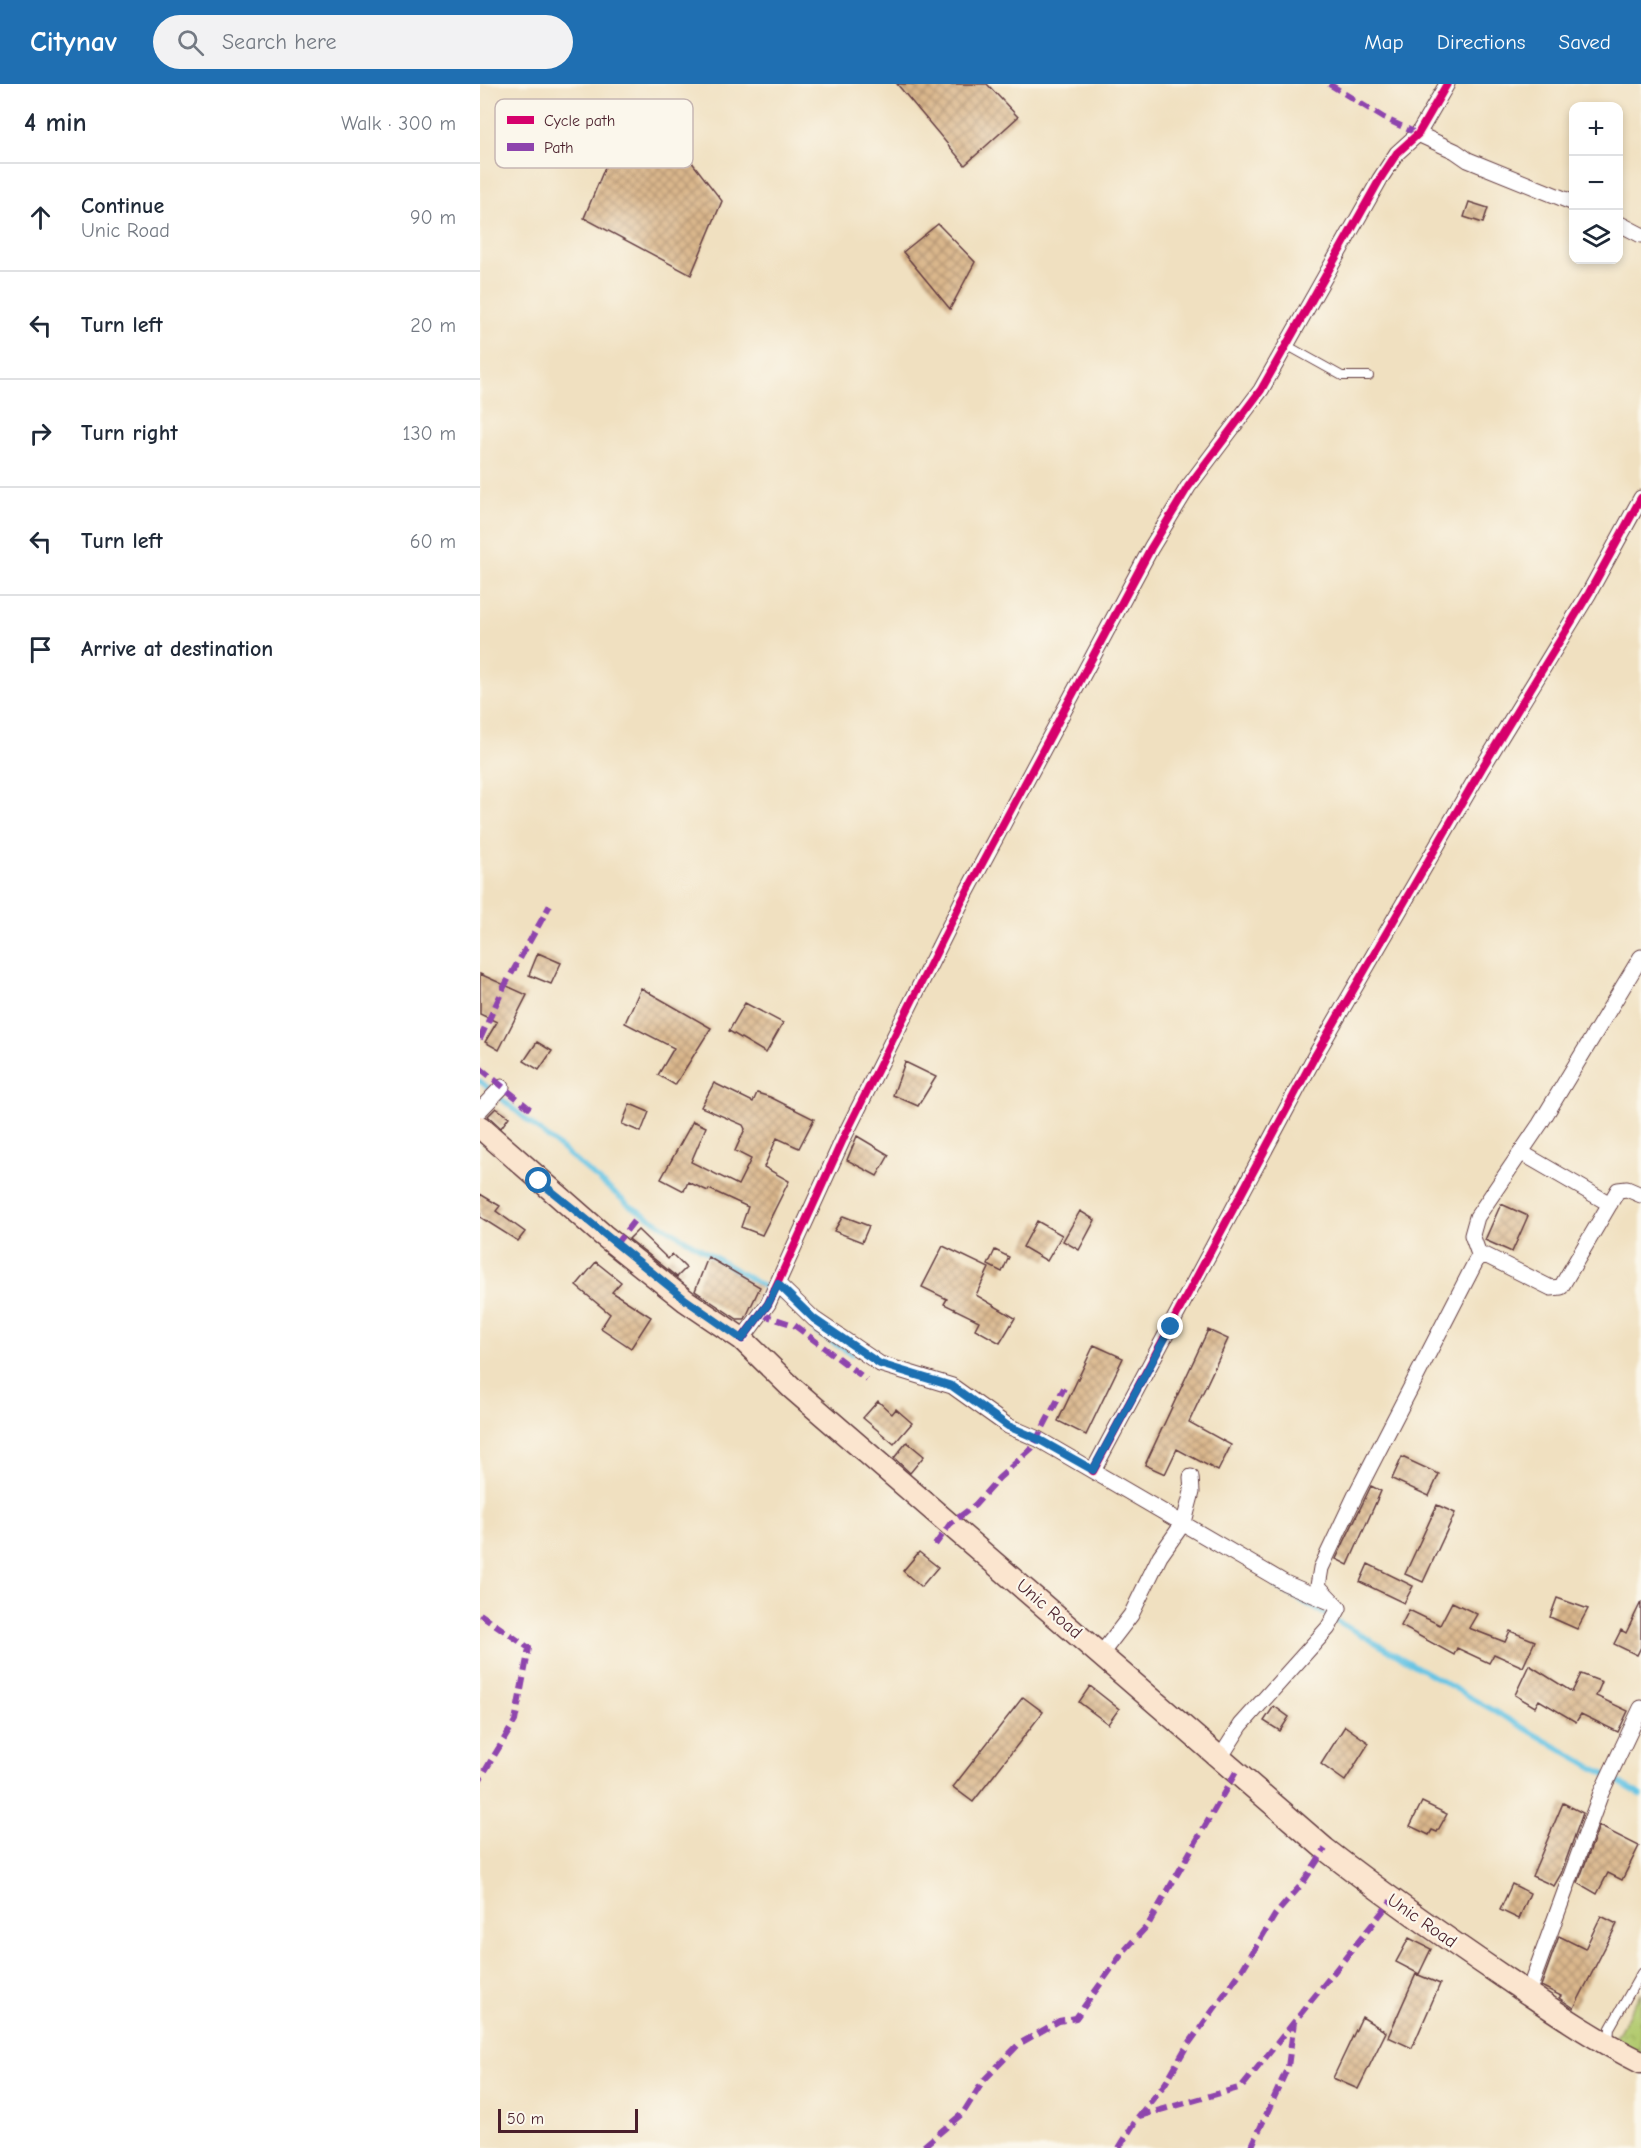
<!DOCTYPE html>
<html lang="en">
<head>
<meta charset="utf-8">
<style>
  body { margin:0; font-family:"Comic Neue",sans-serif; background:#f2f2f3; color:#1f2937 }
  .controls { position:absolute; right:18px; top:18px; display:grid; overflow:hidden; border-radius:12px; box-shadow:0 3px 9px #0003 }
  .controls button { width:54px; height:54px; display:grid; place-items:center; padding:0; border:0; border-bottom:2px solid #e0e1e3; background:#fff; color:#1f2937; font:30px sans-serif }
  .scale { position:absolute; left:18px; bottom:15px; width:140px; box-sizing:border-box; padding-left:6px; border:3px solid #4a1f2b; border-top:0; font-size:16px; line-height:21px; white-space:nowrap; color:#4a1f2b; -webkit-text-stroke:4px #fbf7ec; paint-order:stroke }
  .stop { position:absolute; width:18px; height:18px; margin:-14px; border:4px solid #1f6fb2; border-radius:50%; background:#fff }
  .stop.end { background:#1f6fb2; border-color:#fff; box-shadow:0 2px 6px #0008 }
  .list { margin:0; padding:0; list-style:none }
  h2 { display:flex; justify-content:space-between; align-items:center; height:78px; margin:0; padding:0 24px; font-size:26px }
  h2 small { font-size:20px; font-weight:400; color:#747a83 }
  .list li { display:grid; grid-template-columns:39px 1fr auto; gap:18px; align-items:center; box-sizing:border-box; height:108px; padding:0 24px; border-top:2px solid #e0e1e3 }
  .list b { display:block; font-size:22px; white-space:nowrap }
  .list p { margin:0; font-size:20px; white-space:nowrap; color:#747a83 }
  .list em { font-size:20px; font-style:normal; color:#747a83 }
  .icon { flex:none; width:33px; height:33px; fill:none; stroke:currentColor; stroke-width:2; stroke-linecap:round; stroke-linejoin:round }
  .map { position:relative; flex:none; width:1161px; height:2064px; overflow:hidden }
  header { display:flex; align-items:center; gap:36px; box-sizing:border-box; height:84px; padding:0 30px; background:#1f6fb2; color:#fff }
  header strong { font-size:28px }
  nav { display:flex; gap:33px; margin-inline-start:auto; font-size:21px }
  .search { width:420px; height:54px; background:#f2f2f3; display:flex; align-items:center; gap:15px; box-sizing:border-box; padding:0 21px; border-radius:33px; color:#747a83; font-size:22px }
  main { display:flex }
  aside { flex:1; background:#fff }
  .map>svg:first-child { display:block }
  .park { fill:url(#park-crowns); stroke:#7e744d; stroke-width:1.5 }
  .lines { fill:none; stroke-linecap:round; stroke-linejoin:round }
  .stream { stroke:#66c4e4; stroke-width:5 }
  .building { fill:url(#building-cross-hatch) }
  .service-casing { stroke:#633c41; stroke-width:10 }
  .minor-casing { stroke:#633c41; stroke-width:17 }
  .secondary-casing { stroke:#633c41; stroke-width:25 }
  .service { stroke:#fff; stroke-width:8 }
  .minor { stroke:#fff; stroke-width:15 }
  .secondary { stroke:#fbe5cf; stroke-width:22 }
  .quiet { stroke:#8e44ad; stroke-width:6; stroke-dasharray:12 6; stroke-linecap:butt }
  .cycleway-casing { stroke:#fbf7ec; stroke-width:11 }
  .cycleway { stroke:#d6006c; stroke-width:8 }
  .route { stroke:#1f6fb2; stroke-width:8 }
  .labels { text-anchor:middle; dominant-baseline:central; stroke-width:4.5; stroke-linejoin:round; paint-order:stroke }
  .street-label { font-size:18px; fill:#4a1f2b; stroke:#fbf7ec }
  .key { fill:#fbf7ec; stroke:#c6b6b2; stroke-width:1.5 }
  .key-label { font-size:16px; fill:#4a1f2b }
</style>
</head>
<body>
<header>
<strong>Citynav</strong>
<div class="search"><svg class="icon" aria-label="search" viewBox="0 0 24 24"><circle cx="10" cy="10" r="6"/><path d="M15 15l6 6"/></svg>Search here</div>
<nav><a>Map</a><a>Directions</a><a>Saved</a></nav>
</header>
<main>
<aside>
<h2>4 min<small>Walk · 300 m</small></h2>
<ul class="list">
<li><svg class="icon" aria-label="ahead" viewBox="0 0 24 24"><path d="M12 20V5M6 11l6-6 6 6"/></svg><div><b>Continue</b><p>Unic Road</p></div><em>90 m</em></li>
<li><svg class="icon" aria-label="left" viewBox="0 0 24 24"><path d="M17 20v-9H6M10 6l-5 5 5 5"/></svg><div><b>Turn left</b></div><em>20 m</em></li>
<li><svg class="icon" aria-label="right" viewBox="0 0 24 24"><path d="M7 20v-9h11M14 6l5 5-5 5"/></svg><div><b>Turn right</b></div><em>130 m</em></li>
<li><svg class="icon" aria-label="left" viewBox="0 0 24 24"><path d="M17 20v-9H6M10 6l-5 5 5 5"/></svg><div><b>Turn left</b></div><em>60 m</em></li>
<li><svg class="icon" aria-label="arrive" viewBox="0 0 24 24"><path d="M6 21V4h12l-3 4 3 4H6"/></svg><div><b>Arrive at destination</b></div></li>
</ul>
</aside>
<div class="map">
<svg width="1161" height="2064" viewBox="0 0 1161 2064">
  <defs>
    <pattern id="park-crowns" width="20" height="18" patternUnits="userSpaceOnUse" patternTransform="scale(1.5)"><rect width="20" height="18" fill="#b2ca6f"/><path d="M2 6a3 3 0 1 1 6 0M12 15a3 3 0 1 1 6 0" fill="none" stroke="#9bad60"/></pattern>
    <pattern id="building-cross-hatch" width="8" height="8" patternUnits="userSpaceOnUse" patternTransform="scale(1.5)"><rect width="8" height="8" fill="#dab78c"/><path d="M0 0l8 8M0 8l8-8" fill="none" stroke="#b39473"/></pattern>
  </defs>
  <rect width="100%" height="100%" fill="#fbf7ec"/>
  <filter id="ink" filterUnits="userSpaceOnUse"><feTurbulence type="fractalNoise" baseFrequency=".0167" numOctaves="2"/><feDisplacementMap in="SourceGraphic" scale="12" xChannelSelector="R" yChannelSelector="G"/><feConvolveMatrix kernelMatrix="1 2 1 2 8 2 1 2 1" color-interpolation-filters="sRGB"/></filter>
  <filter id="wash" filterUnits="userSpaceOnUse"><feTurbulence type="fractalNoise" baseFrequency=".008" numOctaves="4" result="noise"/><feDisplacementMap in="SourceGraphic" scale="24" xChannelSelector="R" yChannelSelector="G"/><feGaussianBlur stdDeviation="1.35" result="paint"/><feColorMatrix in="noise" values="0 0 0 0 0 0 0 0 0 0 0 0 0 0 0 0 0 1.4 0 .05"/><feComposite in="paint" operator="in"/></filter>
  <g filter="url(#wash)">
    <rect width="100%" height="100%" fill="#f0e0c0"/>
    <path class="park" d="M1161 1908V1972L1134 1957Z"/>
    <g class="lines">
      <path class="stream" d="M0 997 149 1121 307 1217
        M331 1241 339 1250 372 1270
        M796 1502 1161 1711"/>
    </g>
    <g id="blocks">
      <path class="building" d="M417 0H507L538 33 485 81Z
        M144 37 193 54 242 117 211 191 104 134Z
        M989 118 1008 124 1003 139 984 133Z
        M458 140 495 178 470 225 423 168Z
        M58 869 81 879 71 900 49 891Z
        M0 890 47 911 19 966 5 958 17 938 0 930Z
        M161 904 231 944 195 1001 178 991 194 964 145 939Z
        M265 919 303 939 286 969 249 947Z
        M57 958 72 967 59 986 44 977Z
        M425 978 456 993 438 1022 413 1011Z
        M234 999 273 1018 277 1009 290 1013 334 1035 319 1064 297 1054 284 1083 309 1097 282 1151 261 1143 268 1123 229 1105 228 1107 208 1098 204 1107 181 1095 213 1037 226 1043 211 1078 258 1101 271 1075 255 1067 265 1045 263 1041 221 1023Z
        M150 1020 169 1028 161 1048 142 1040Z
        M16 1024 29 1033 21 1044 8 1032Z
        M377 1052 409 1071 397 1092 367 1076Z
        M0 1110 20 1122 16 1127 45 1148 38 1157 0 1133Z
        M1021 1120 1048 1132 1032 1168 1005 1156Z
        M600 1127 615 1136 599 1166 583 1157Z
        M363 1132 389 1142 382 1158 354 1147Z
        M557 1137 582 1151 567 1177 543 1163Z
        M158 1146 188 1175 192 1170 206 1184 197 1193 149 1155Z
        M463 1162 509 1184 496 1211 535 1234 520 1259 495 1245 499 1237 464 1220 467 1215 442 1203Z
        M515 1166 529 1173 522 1188 508 1181Z
        M228 1173 280 1203 265 1235H257L215 1207Z
        M116 1178 141 1198 132 1208 171 1233 151 1264 121 1244 130 1230 96 1202Z
        M728 1246 748 1255 709 1338 751 1361 738 1387 697 1365 685 1390 665 1381Z
        M614 1261 643 1274 606 1351 578 1337Z
        M398 1317 412 1330 416 1325 432 1339 414 1360 383 1334Z
        M427 1358 444 1372 430 1389 414 1374Z
        M922 1373 959 1390 949 1412 912 1395Z
        M891 1402 901 1407 868 1481 856 1475Z
        M957 1421 975 1429 943 1498 925 1490Z
        M439 1468 458 1483 441 1503 423 1487Z
        M888 1480 933 1502 924 1519 880 1498Z
        M1077 1514 1108 1525 1097 1545 1070 1533Z
        M972 1518 997 1530 989 1544 1025 1558 1030 1547 1055 1557 1043 1583 1014 1570 1009 1579 977 1564 974 1571 921 1542 929 1526 960 1541Z
        M1161 1518V1563L1157 1571 1134 1560 1141 1546 1146 1549Z
        M1049 1581 1092 1608 1101 1590 1122 1598 1116 1612 1148 1627 1138 1648 1101 1630 1096 1638 1059 1616 1055 1623 1035 1611Z
        M610 1602 639 1625 628 1640 599 1618Z
        M543 1613 563 1628 493 1718 473 1703Z
        M794 1622 809 1633 800 1647 784 1637Z
        M865 1642 889 1659 865 1697 841 1680Z
        M942 1718 967 1730 957 1748 952 1746 949 1751 930 1742Z
        M1083 1719 1103 1729 1081 1790 1074 1802 1052 1792Z
        M1119 1742 1159 1762 1142 1796 1128 1789 1117 1810 1098 1799Z
        M1032 1800 1050 1809 1039 1835 1020 1826Z
        M1121 1832 1137 1840 1094 1924 1079 1914 1081 1912 1061 1902 1079 1852 1105 1865Z
        M929 1854 951 1865 939 1890 916 1878Z
        M936 1890 960 1900 932 1964 908 1953Z
        M882 1933 906 1948 878 2005 853 1994Z"/>
    </g>
  </g>
  <g filter="url(#ink)">
    <use href="#blocks" fill-opacity="0" stroke="#633c41" stroke-width="1.5"/>
    <g class="lines">
      <defs>
        <path id="service" d="M808 262 862 292H889
          M1129 1958 1130 1944 1161 1889"/>
        <path id="minor" d="M938 50 975 67 988 76 1094 119
          M1138 139 1161 151
          M0 1026 22 1003
          M1042 1069 1130 1120
          M1000 1173 992 1151 997 1133 1060 1040 1161 873
          M298 1200 334 1235 400 1280 472 1302 528 1342 558 1355 805 1499 850 1518
          M262 1255 288 1220 364 1053 482 817 671 464 708 403 781 306 900 95 917 69 938 50 967 0
          M613 1387 835 972 1002 684 1109 509 1161 414
          M621 1570 651 1531 680 1472 704 1438 712 1408 711 1393
          M740 1674 761 1641 848 1544 859 1524 838 1502 841 1484 877 1408 996 1177 1000 1173 1007 1172 1071 1204 1081 1203 1138 1106 1147 1105 1161 1111
          M1048 1909 1121 1709 1161 1624"/>
        <path id="secondary" d="M0 1043 123 1151 206 1217 262 1255 312 1304 845 1765C904 1811 966 1854 1028 1896 1071 1925 1114 1955 1161 1978"/>
      </defs>
      <use href="#service" class="service-casing"/>
      <use href="#minor" class="minor-casing"/>
      <use href="#secondary" class="secondary-casing"/>
      <use href="#service" class="service"/>
      <use href="#minor" class="minor"/>
      <use href="#secondary" class="secondary"/>
      <path class="quiet" d="M849 0 904 34 938 50
        M0 955 24 903 70 821
        M0 984 50 1025
        M135 1161 154 1137
        M280 1230 314 1241 387 1296
        M455 1461 470 1440 495 1421 519 1394 552 1364 584 1304
        M0 1530 49 1564 35 1637 0 1695
        M659 2032 762 2003 911 1817
        M444 2062 483 2029 504 1996 539 1960 579 1937 596 1934 644 1867 668 1841 756 1688
        M639 2064 658 2033 685 2000 705 1965 762 1886 795 1831 822 1800 845 1765
        M771 2064 808 1983 814 1938"/>
      <defs>
        <path id="cycleway" d="M262 1255 288 1220 364 1053 482 817 671 464 708 403 781 306 900 95 917 69 938 50 967 0
          M613 1387 835 972 1002 684 1109 509 1161 414"/>
      </defs>
      <use href="#cycleway" class="cycleway-casing"/>
      <use href="#cycleway" class="cycleway"/>
    </g>
  </g>
  <g class="lines" filter="url(#ink)">
    <path class="route" d="M59 1097 206 1216 262 1255 288 1220 298 1200 334 1235 400 1280 472 1302 528 1342 558 1355 613 1386 691 1243"/>
  </g>
  <g class="labels">
    <g class="street-label">
      <text transform="translate(569 1525) rotate(41)">Unic Road</text>
      <text transform="translate(942 1837) rotate(35)">Unic Road</text>
    </g>
  </g>
  <rect x="15" y="15" width="198" height="69" rx="9" class="key"/>
  <rect x="27" y="32" width="27" height="8" fill="#d6006c"/>
  <rect x="27" y="59" width="27" height="8" fill="#8e44ad"/>
  <g class="key-label">
    <text x="64" y="42">Cycle path</text>
    <text x="64" y="69">Path</text>
  </g>
</svg>
<div class="controls">
<button>+</button>
<button>−</button>
<button><svg class="icon" aria-label="layers" viewBox="0 0 24 24"><path d="M12 4l9 5-9 5-9-5zM3 14l9 5 9-5"/></svg></button>
</div>
<div class="scale">50 m</div>
<div class="stop" style="left:59px;top:1097px"></div>
<div class="stop end" style="left:691px;top:1243px"></div>
</div>
</main>
</body>
</html>
